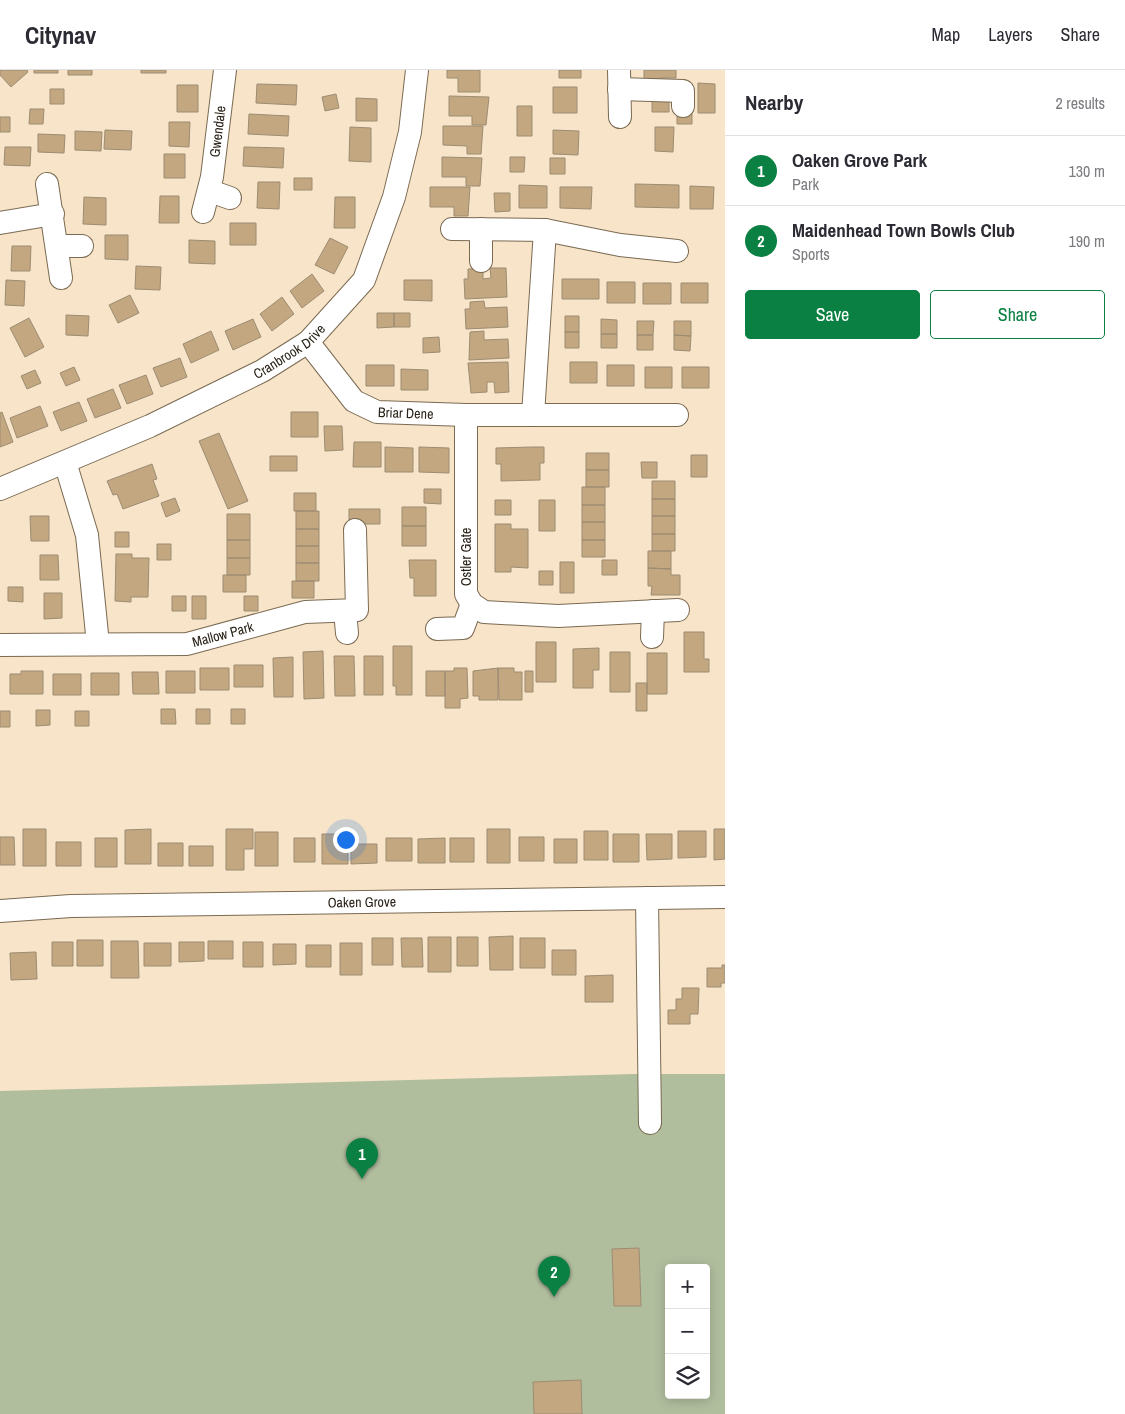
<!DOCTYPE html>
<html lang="en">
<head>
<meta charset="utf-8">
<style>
  body { margin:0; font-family:"Archivo Narrow",sans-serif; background:#f7f7f7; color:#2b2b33 }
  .controls { position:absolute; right:15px; bottom:15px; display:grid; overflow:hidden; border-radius:5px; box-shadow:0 2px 12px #0003 }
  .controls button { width:45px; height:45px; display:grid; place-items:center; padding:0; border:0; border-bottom:1px solid #e1e1e2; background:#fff; color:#2b2b33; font:25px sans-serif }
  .you { position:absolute; left:345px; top:769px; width:18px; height:18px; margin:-12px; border:4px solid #fff; border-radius:50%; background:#1a73e8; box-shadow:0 0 0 8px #1a73e833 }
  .badge { display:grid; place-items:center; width:32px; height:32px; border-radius:50%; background:#0b8043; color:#fff; font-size:16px; font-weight:700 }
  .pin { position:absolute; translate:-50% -41px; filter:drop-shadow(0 1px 2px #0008) }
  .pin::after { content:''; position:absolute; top:26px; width:18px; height:15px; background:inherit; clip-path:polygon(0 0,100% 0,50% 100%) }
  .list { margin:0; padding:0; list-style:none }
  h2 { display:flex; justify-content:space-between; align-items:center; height:65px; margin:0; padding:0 20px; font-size:21px }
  h2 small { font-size:16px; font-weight:400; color:#7c7c81 }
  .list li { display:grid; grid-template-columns:32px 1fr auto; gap:15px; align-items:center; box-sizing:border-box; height:70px; padding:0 20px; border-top:1px solid #e1e1e2 }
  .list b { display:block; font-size:19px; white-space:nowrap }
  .list p { margin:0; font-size:16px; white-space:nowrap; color:#7c7c81 }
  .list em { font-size:16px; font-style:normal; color:#7c7c81 }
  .actions { display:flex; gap:10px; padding:15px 20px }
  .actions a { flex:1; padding:11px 0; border:1px solid #0b8043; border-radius:5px; text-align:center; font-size:18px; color:#0b8043 }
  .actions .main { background:#0b8043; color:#fff }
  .icon { flex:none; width:28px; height:28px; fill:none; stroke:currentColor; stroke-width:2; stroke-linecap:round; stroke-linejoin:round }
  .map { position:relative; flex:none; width:725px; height:1344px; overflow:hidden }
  header { display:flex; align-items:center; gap:30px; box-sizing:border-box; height:70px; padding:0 25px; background:#fff; border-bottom:1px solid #e1e1e2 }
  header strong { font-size:24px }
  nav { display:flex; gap:28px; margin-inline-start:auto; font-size:18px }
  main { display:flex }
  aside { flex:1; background:#fff }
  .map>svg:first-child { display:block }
  .green { fill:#b1be9e; fill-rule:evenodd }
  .building { fill:#c2a780; stroke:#9d8c73 }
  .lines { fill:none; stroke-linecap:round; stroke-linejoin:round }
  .minor-casing { stroke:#7a6a52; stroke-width:24 }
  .minor { stroke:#fff; stroke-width:22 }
  .labels { text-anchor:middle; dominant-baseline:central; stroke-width:4.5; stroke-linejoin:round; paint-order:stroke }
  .street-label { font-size:14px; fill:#292218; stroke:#fff }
</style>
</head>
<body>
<header>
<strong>Citynav</strong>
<nav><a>Map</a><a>Layers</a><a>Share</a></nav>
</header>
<main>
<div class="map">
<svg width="725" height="1344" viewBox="0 0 725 1344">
  <rect width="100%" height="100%" fill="#f7e4c9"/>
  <path class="green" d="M634 1004H725V1344H0V1021ZM669 1198H706V1325H669Z"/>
  <path class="building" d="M0 0H27L28 2 11 17 0 5Z
    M34 0H58V3H34Z
    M68 0H92V5H68Z
    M141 0H166V3H141Z
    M447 0H480V22H458V8H447Z
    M559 0H581V8H559Z
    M644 0H676V8H660L659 13 644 12Z
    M698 13 715 14V43H698Z
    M257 14 297 15 296 35 256 33Z
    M177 15H198V42H177Z
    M553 17H577V43H553Z
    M50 19H64V34H50Z
    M336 24 339 38 325 41 322 27Z
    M449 26 489 27 486 55H472V46H449Z
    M356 28 377 29V51H356Z
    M652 28H669V42H652Z
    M517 36H532V66H517Z
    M30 39H44L43 54H29Z
    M677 39H692V54H677Z
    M249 44 289 46 288 66 248 64Z
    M0 47H10V62H0Z
    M169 52H190L189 77 169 76Z
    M443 56H483L481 84H467V76L443 75Z
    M350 57 371 58V92L349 91Z
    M655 57H674L673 82 655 81Z
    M105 60 132 61 131 80 104 79Z
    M553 60 579 61 578 85 553 84Z
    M75 61 102 62 101 81 75 80Z
    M38 64 65 65 64 83 38 82Z
    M5 77H31L30 96 4 95Z
    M244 77 284 78 283 98 243 96Z
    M164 84H185V108H164Z
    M442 87 482 88 480 116H466V107H442Z
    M510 87H525L524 102H510Z
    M550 88H565V104H550Z
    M294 108H312V120H294Z
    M258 112H280L279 139 257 138Z
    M635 114 679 115V138L635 137Z
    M519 115 547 116V138H519Z
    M690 116 714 117 713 139H690Z
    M430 117H470L468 146H454V137H430Z
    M560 117H592L591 139 560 138Z
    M494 123H510V141L495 142Z
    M160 126H179V153H159Z
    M84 127 106 128V155L83 154Z
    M335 127H355V158H334Z
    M230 153H256V175H230Z
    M105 165H128V190L105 189Z
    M330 168 348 177 334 204 315 195Z
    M189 170 215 171V194L189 193Z
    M12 176H31L30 201H11Z
    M136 196 161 197 160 220 135 219Z
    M490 198H506L507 227 465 229 464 209H468V199H483V209L491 208Z
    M312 204 324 221 302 238 290 221Z
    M562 209H599V229H562Z
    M6 210 25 211 24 236 5 235Z
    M404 210H432V231L404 230Z
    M607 212H635V233H607Z
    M643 213H671V234H643Z
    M681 213H708V233H681Z
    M130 225 139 243 118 253 109 235Z
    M282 227 294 244 272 261 260 244Z
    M484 231 485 238 507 237 508 257 466 259 465 239H470V232Z
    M377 243H394V257L377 258Z
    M394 243H410V257H394Z
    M66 245 89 246 88 266 66 265Z
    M565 246H579V262H565Z
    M29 248 44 277 25 287 10 258Z
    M253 249 261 267 233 280 225 261Z
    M601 249 617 250V264H601Z
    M637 251H654L653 265H637Z
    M674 251H691V266L674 265Z
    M211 261 219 280 191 293 183 274Z
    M484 261V270L508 269 509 288 469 290 470 262Z
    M565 262H579V278H565Z
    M601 264H617V278H601Z
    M637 265H653V280H637Z
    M674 265 691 266 690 281 674 280Z
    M439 267 440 282 423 283V268Z
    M180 288 187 307 161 317 153 298Z
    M508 292 509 322 495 323 494 312H487V322L471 323 468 293Z
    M570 292H597V313H570Z
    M366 295H394V316H366Z
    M607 295H634V316H607Z
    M74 297 80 310 66 316 60 303Z
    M645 297H672V318H645Z
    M682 297H709V318H682Z
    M401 299 428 300V320H401Z
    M35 300 41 313 27 319 21 306Z
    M146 305 153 324 127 334 119 315Z
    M113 319 121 338 95 348 87 329Z
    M79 332 87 351 61 361 53 342Z
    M40 336 48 356 17 368 10 348Z
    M2 342 13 372 0 377V343Z
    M291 342H318V367H291Z
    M324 356H342L343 380 325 381Z
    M219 363 248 431 228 439 199 371Z
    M354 372H381V397H353Z
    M385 377 413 378V402H385Z
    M419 377 449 378V403L419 402Z
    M533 377H544V393H540V410L501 411V394H496V378Z
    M586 383H609V400H586Z
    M691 385H707V407H691Z
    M270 386H297V401H270Z
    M641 392H657V408H642Z
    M152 394 157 409 153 410 159 426 123 439 117 424 113 425 107 411Z
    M586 400H609V417H586Z
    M652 411H675V429H652Z
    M582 417H605V435H582Z
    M424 419H441V434L424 433Z
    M294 423H316V441H294Z
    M175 428 180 441 166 447 161 433Z
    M652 429H675V446H652Z
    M495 430H511V445H495Z
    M539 430H555V461H539Z
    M582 435H605V452H582Z
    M402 437H426V456H402Z
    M349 439H380V454H349Z
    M296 441H319V459H296Z
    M227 444H250V470H227Z
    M30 446H49V471H31Z
    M652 446H675V464H652Z
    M582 452H605V470H582Z
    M495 454H511V459H528V498L511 497V502H495Z
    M402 456H426V476H402Z
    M296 459H319V476H296Z
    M115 462H129V477H115Z
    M652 464H675V481H652Z
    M227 470H250V488H227Z
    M582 470H605V487H582Z
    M157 474H171V490H157Z
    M296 476H319V493H296Z
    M648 481H671V499L648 498Z
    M116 484H132V488H149L148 527H131V532L115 531Z
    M40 485H58L59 510H40Z
    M227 488H250V505H227Z
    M409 490H436V526H414V508H410Z
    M602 490H617V505H602Z
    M560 492H574V523H560Z
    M296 493H319V511H296Z
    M648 498 671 499V505H680V525H651L652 516H648Z
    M539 501H553V515H539Z
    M223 505H246V522H223Z
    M292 511H314V528H292Z
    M8 517H23V532L8 531Z
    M44 523H62V548L44 549Z
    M172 526H186V541H172Z
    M192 526H206V549H192Z
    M244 526H258V541H244Z
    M684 562H704V589H709V602H684Z
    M536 572H556V612H536Z
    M393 576H412V625H396V616H393Z
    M599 578V600H593V618H573V579Z
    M323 581 324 628 304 629 303 582Z
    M610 582H630V622H610Z
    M647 583H667V624H647Z
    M334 586H354L355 626H335Z
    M364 586H383V625H364Z
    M293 587V627H274L273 588Z
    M234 595H263V617H234Z
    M200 598H229V620H200Z
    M454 598H467L468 628 460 629V638H445V601H454Z
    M498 598V630H479V626H473V601Z
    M498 598H514V602H522V630H499Z
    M21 601H43V624H10V604H21Z
    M166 601H195V623H166Z
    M426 601H445V626H426Z
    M525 601H533V622H525Z
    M132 602H158L159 624H133Z
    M91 603H119V625H91Z
    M53 604H81V625H53Z
    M636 613H647V641H636Z
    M161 639H175L176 654H161Z
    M196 639H210V654H196Z
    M231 639H245V654H231Z
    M36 640H50V655L36 656Z
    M0 641H10V657H0Z
    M75 641H89V656H75Z
    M23 759H46V796H23Z
    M151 759V794H125V760Z
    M226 759H253V779H244V800H226Z
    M487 759H510V793H487Z
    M714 759H725V789L714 790Z
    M584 761H608V790H584Z
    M678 761H706V787L678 788Z
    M255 762H278V796H255Z
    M322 764H348V794H322Z
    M613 764H639V792H613Z
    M646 764H672V789L647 790Z
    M0 767H14L15 795H0Z
    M519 767H544V791H519Z
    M95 768H117V797H95Z
    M294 768H315V792H294Z
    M386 768H412V791H386Z
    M445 768V793H418V769Z
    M450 768H474V792H450Z
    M554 769H577V793H554Z
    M56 772H81V796H56Z
    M158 773H183V796H158Z
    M351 774H377V793L351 794Z
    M189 776H213V796H189Z
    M513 866V900H490L489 867Z
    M428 867H451V902H428Z
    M457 867H478V896H457Z
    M372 868H393V895H372Z
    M401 868H422L423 897H402Z
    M520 868H545V898H520Z
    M77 870H103V896H77Z
    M111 871H138L139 908H111Z
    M208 871H233V889H208Z
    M52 872H73V896H52Z
    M179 872H204V891L179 892Z
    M243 872H263V897H243Z
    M144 873H171V896H144Z
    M340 873H362V905H340Z
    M273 874H296V894L273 895Z
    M306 875H331V897H306Z
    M552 880H576V905H552Z
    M36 882 37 909 11 910 10 883Z
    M722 895H725V913H721V917H707V898H722Z
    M613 905V932H585V906Z
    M682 918H699L698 944H690V954H668V940H676V929H682Z
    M639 1178 641 1236H614L612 1179Z
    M581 1310 582 1344H534L533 1312Z"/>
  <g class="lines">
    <defs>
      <g id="minor">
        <path d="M619 0 620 47"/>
        <path d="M619 19 683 21V36"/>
        <path d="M47 114 61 208"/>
        <path d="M210 121 230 128"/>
        <path id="s1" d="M203 142 212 107 225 0"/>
        <path d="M0 153 53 144"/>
        <path d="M452 159 545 160 620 175 677 181"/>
        <path d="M481 159V191"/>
        <path d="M58 176H82"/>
        <path id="s2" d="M308 272 354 331 377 342 466 345H677"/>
        <path d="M466 345V524L472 534 484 542 558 546 678 540"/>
        <path d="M533 345 545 160"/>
        <path d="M65 392 87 465 98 574"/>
        <path id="s3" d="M0 419 150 356 262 301 308 272 364 210 394 127 410 62 417 0"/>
        <path d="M345 541 347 563"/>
        <path d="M437 559 463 558 472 534"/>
        <path d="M652 567 653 541"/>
        <path id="s4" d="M0 575 187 574 305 542 357 540 355 460"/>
        <path d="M647 828 650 1053"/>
        <path id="s5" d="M0 841 71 836 725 827"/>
      </g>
    </defs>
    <use href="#minor" class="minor-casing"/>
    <use href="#minor" class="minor"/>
  </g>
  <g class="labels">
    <g class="street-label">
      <text stroke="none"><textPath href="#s1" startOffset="82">Gwendale</textPath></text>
      <text stroke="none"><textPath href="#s3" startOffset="321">Cranbrook Drive</textPath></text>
      <text stroke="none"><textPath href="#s2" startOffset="129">Briar Dene</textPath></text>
      <text transform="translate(466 487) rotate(-90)">Ostler Gate</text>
      <text stroke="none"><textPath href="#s4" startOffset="224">Mallow Park</textPath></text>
      <text stroke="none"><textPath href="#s5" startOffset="362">Oaken Grove</textPath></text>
    </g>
  </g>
</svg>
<div class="controls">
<button>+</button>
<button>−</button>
<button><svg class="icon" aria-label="layers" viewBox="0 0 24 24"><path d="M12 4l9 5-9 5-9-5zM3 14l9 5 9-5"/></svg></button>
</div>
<div class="you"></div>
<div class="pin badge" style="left:362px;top:1109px">1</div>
<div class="pin badge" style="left:554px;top:1227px">2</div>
</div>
<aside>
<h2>Nearby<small>2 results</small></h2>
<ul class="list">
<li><span class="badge">1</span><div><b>Oaken Grove Park</b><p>Park</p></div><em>130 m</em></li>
<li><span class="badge">2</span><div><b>Maidenhead Town Bowls Club</b><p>Sports</p></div><em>190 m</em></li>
</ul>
<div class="actions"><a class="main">Save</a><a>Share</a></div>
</aside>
</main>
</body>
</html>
